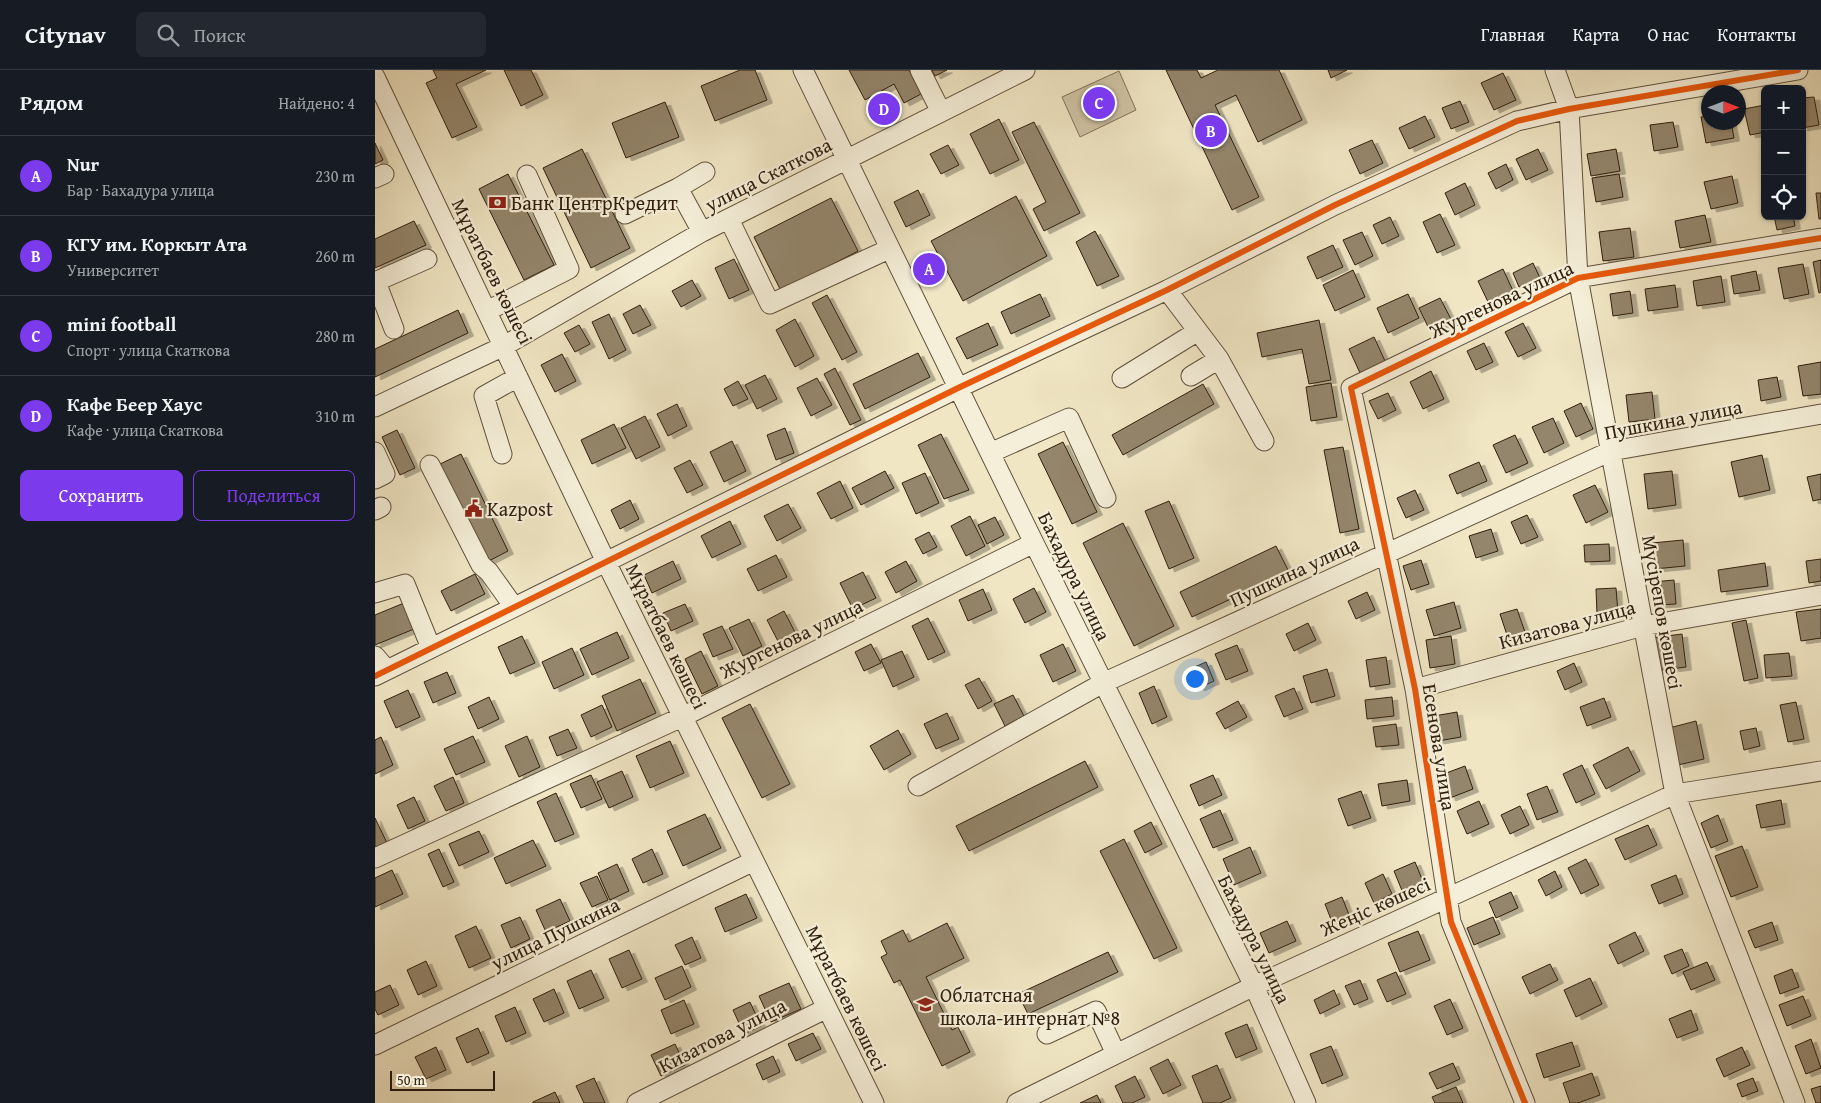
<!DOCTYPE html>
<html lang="ru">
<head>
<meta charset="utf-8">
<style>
  body { margin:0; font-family:"Gentium Book Plus",serif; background:#242831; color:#f1f3f6 }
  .controls { position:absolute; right:15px; top:15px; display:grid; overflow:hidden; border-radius:8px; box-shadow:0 1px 4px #0004 }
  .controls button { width:45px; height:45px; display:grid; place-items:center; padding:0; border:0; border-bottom:1px solid #363941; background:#171b24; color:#f1f3f6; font:25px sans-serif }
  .compass { position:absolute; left:1326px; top:15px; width:45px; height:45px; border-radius:50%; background:#171b24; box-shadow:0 1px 4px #0004; rotate:90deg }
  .scale { position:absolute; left:15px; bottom:12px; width:105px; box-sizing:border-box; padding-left:5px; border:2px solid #301f0d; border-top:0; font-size:14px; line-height:18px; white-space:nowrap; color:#301f0d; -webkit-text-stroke:4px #f5efd9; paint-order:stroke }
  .you { position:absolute; left:819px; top:608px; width:18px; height:18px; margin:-12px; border:4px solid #fff; border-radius:50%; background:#1a73e8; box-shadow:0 0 0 8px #1a73e833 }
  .badge { display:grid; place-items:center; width:32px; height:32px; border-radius:50%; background:#7c3aed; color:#fff; font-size:16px; font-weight:700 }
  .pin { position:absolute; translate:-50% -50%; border:2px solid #fff; box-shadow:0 1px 5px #0006 }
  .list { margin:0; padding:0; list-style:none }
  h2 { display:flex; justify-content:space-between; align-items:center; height:65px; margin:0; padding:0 20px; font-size:21px }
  h2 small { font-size:16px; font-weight:400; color:#9ea1a6 }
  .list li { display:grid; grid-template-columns:32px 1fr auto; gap:15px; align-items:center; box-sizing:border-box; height:80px; padding:0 20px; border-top:1px solid #363941 }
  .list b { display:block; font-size:19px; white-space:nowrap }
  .list p { margin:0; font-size:16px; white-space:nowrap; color:#9ea1a6 }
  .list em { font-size:16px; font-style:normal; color:#9ea1a6 }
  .actions { display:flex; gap:10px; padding:15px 20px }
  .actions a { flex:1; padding:11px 0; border:1px solid #7c3aed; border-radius:8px; text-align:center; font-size:18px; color:#7c3aed }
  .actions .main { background:#7c3aed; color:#fff }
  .icon { flex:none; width:28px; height:28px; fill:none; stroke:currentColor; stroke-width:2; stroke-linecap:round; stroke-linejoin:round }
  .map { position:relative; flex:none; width:1446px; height:1033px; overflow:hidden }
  header { display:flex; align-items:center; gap:30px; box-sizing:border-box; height:70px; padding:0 25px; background:#171b24; border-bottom:1px solid #363941 }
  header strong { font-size:24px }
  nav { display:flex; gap:28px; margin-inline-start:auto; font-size:18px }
  .search { width:350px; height:45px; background:#242831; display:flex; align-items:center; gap:12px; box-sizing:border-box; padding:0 18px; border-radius:8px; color:#9ea1a6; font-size:19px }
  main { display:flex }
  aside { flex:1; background:#171b24 }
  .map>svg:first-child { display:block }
  .green { fill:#cfc4a5; stroke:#807259 }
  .building { fill:#94866c; stroke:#301f0d; filter:url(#shadow) }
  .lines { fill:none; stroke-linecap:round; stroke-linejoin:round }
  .minor-casing { stroke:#60513b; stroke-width:21 }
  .minor { stroke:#f5efd9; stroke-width:19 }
  .cycleway-casing { stroke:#f5efd9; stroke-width:9 }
  .cycleway { stroke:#e8590c; stroke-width:6 }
  .labels { text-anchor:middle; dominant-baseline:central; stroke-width:4.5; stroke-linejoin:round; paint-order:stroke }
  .street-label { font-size:20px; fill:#301f0d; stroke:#f5efd9 }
  .poi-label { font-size:20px; fill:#301f0d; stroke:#f5efd9; text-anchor:start }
</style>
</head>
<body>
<header>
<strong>Citynav</strong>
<div class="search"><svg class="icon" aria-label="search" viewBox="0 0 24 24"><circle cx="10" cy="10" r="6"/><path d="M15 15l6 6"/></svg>Поиск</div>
<nav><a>Главная</a><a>Карта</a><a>О нас</a><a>Контакты</a></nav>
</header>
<main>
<aside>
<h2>Рядом<small>Найдено: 4</small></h2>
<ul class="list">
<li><span class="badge">A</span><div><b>Nur</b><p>Бар · Бахадура улица</p></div><em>230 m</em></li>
<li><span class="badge">B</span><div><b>КГУ им. Коркыт Ата</b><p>Университет</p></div><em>260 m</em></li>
<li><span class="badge">C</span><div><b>mini football</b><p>Спорт · улица Скаткова</p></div><em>280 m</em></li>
<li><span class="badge">D</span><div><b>Кафе Беер Хаус</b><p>Кафе · улица Скаткова</p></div><em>310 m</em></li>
</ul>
<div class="actions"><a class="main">Сохранить</a><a>Поделиться</a></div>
</aside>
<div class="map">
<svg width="1446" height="1033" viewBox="0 0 1446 1033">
  <defs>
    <filter id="shadow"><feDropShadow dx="5.5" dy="3" stdDeviation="0" flood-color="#0004"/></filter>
  </defs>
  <rect width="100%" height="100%" fill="#f0e6c4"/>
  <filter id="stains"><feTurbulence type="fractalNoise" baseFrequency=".004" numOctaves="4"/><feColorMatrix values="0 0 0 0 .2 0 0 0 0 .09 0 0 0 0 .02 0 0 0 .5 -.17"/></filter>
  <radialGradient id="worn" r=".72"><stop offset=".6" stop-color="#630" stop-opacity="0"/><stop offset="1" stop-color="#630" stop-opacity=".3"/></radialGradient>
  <path class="green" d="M744 1 761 40 705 67 687 27Z"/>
  <path class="building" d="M58 0H111L81 14 102 57 77 68 51 13 62 8Z
    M129 0H156L168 25 146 36Z
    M365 0H380L392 30 340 51 326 16Z
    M474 0H534L546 24 529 33 519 14 490 30Z
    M557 0H572L560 6Z
    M791 0H822L826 8 843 0H904L927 50 883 72 861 25 840 35 884 127 857 140Z
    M953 0H972L956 8Z
    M1128 3 1141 30 1119 40 1106 13Z
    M1439 27 1444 55 1427 58V28Z
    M1085 31 1094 52 1076 59 1067 38Z
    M290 32 304 67 251 88 237 53Z
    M1390 35V62L1375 65 1369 39Z
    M1050 46 1060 67 1034 79 1024 58Z
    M1334 46V52H1356L1359 68 1331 73 1326 47Z
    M624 49 644 90 615 104 595 64Z
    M659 52 705 143 669 161 658 139 671 132 637 62Z
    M1298 52 1303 77 1279 81 1275 55Z
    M997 70 1008 93 985 104 974 80Z
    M0 73 8 90 0 94Z
    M573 75 584 95 566 104 555 84Z
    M207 79 255 178 216 198 168 98Z
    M1163 79 1173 100 1151 110 1141 89Z
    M1241 79 1245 101 1216 106 1212 84Z
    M1131 94 1138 110 1121 119 1113 103Z
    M133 104 179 195 149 210 104 119Z
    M1244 104 1248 127 1221 132 1217 108Z
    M1357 106 1363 133 1336 139 1329 112Z
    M1090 113 1100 135 1080 145 1070 123Z
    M543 120 555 145 531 157 519 132Z
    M1441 123H1446V149H1444Z
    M641 126 672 186 588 231 556 171Z
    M456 128 483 181 406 221 379 167Z
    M1065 144 1080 175 1062 183 1048 152Z
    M1330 145 1336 172 1305 178 1300 151Z
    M1399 146H1418L1420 156 1402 160Z
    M1015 147 1024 166 1007 174 998 155Z
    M39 151 51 175 0 198V169Z
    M1255 158 1259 187 1228 191 1224 162Z
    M720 161 744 206 722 216 701 172Z
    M987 162 998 186 980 195 968 170Z
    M958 175 968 197 942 209 932 187Z
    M359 189 374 220 354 229 340 198Z
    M1446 190V222L1444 223 1438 192Z
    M1158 193 1165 208 1144 217 1138 203Z
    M1428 194 1434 224 1409 229 1403 198Z
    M1128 199 1139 223 1114 234 1103 211Z
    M978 200 990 227 960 241 948 215Z
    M1381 201 1385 220 1359 224 1356 206Z
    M1346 206 1350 232 1322 236 1318 211Z
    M317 210 326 226 306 237 297 221Z
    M1300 215 1303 237 1273 241 1270 219Z
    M1255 221 1258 243 1238 246 1235 224Z
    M665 224 675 246 636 264 626 242Z
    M1033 224 1044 248 1013 263 1002 238Z
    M452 225 482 282 467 290 437 233Z
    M1065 228 1077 251 1055 261 1044 238Z
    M265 235 276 255 258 264 248 244Z
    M83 240 93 263 0 307V279Z
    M234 244 251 280 234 289 217 252Z
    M420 249 439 286 420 297 401 260Z
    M944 250 956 310 934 314 927 279 887 287 882 263Z
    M613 253 623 275 592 289 581 268Z
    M1148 253 1161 278 1143 287 1130 262Z
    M204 255 215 274 200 282 189 263Z
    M999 267 1010 291 985 303 974 279Z
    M1109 273 1118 292 1101 300 1092 281Z
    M543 283 555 307 490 339 478 314Z
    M187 284 201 311 180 322 166 295Z
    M1446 292V324L1428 326 1423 296Z
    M460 298 486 350 475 355 449 304Z
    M1056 301 1069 329 1048 339 1035 312Z
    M390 305 402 329 382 339 370 315Z
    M1402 307 1406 327 1386 331 1383 310Z
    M442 308 457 335 436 346 422 318Z
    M363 311 373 329 358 336 349 319Z
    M956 313 962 347 936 351 931 317Z
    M828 314 839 334 748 385 737 365Z
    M1277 322 1280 349 1254 352 1251 325Z
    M1013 323 1021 340 1003 349 994 331Z
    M1206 333 1218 359 1201 367 1189 341Z
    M302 334 312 356 293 366 282 344Z
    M270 346 285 377 261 389 246 358Z
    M1178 348 1189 373 1169 383 1157 357Z
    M239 354 251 378 217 394 206 370Z
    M410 358 419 383 401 390 392 365Z
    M22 360 40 398 25 405 7 367Z
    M566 364 594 420 569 429 543 375Z
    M1140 365 1153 393 1131 403 1118 375Z
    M357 371 371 401 349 412 335 382Z
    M688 372 722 442 697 454 663 384Z
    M968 377 984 459 965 463 949 380Z
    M86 384 133 481 110 493 63 395Z
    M1387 385 1395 420 1364 427 1356 392Z
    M315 390 328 415 312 423 299 398Z
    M1104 392 1112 411 1082 424 1074 405Z
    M510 401 519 418 486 435 477 418Z
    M1297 401 1301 435 1273 439 1269 404Z
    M550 403 564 433 541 444 527 413Z
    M1446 404V429L1438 431 1432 407Z
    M465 411 478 438 456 449 442 423Z
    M1220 415 1233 442 1211 453 1198 425Z
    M1040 420 1049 440 1031 448 1022 428Z
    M255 430 264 449 245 459 236 440Z
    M794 431 819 488 794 499 770 441Z
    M413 434 426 458 402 471 389 446Z
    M1152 445 1163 467 1146 474 1136 452Z
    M595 446 610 476 591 486 576 456Z
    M620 447 629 465 612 474 603 455Z
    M355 451 366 474 337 488 326 466Z
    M748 453 799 556 759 576 708 473Z
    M1116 459 1123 481 1101 488 1094 466Z
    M554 462 562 477 548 484 540 469Z
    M1308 470 1310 496 1279 499 1277 473Z
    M1234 474 1235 491 1210 492 1209 475Z
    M901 476 914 502 817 547 805 522Z
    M401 485 412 507 383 521 372 499Z
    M1446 489V511L1434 513 1431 491Z
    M1046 490 1054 514 1036 520 1028 496Z
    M298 491 306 509 277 523 269 505Z
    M531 491 542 511 521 523 510 502Z
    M1390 493 1393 516 1346 522 1343 500Z
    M488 502 501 528 478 539 465 513Z
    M100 504 110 524 76 541 66 521Z
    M1299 510 1301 534 1280 535 1278 512Z
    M659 518 671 542 650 553 638 529Z
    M1241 518 1243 543 1222 544 1221 519Z
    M608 519 617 540 593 551 584 530Z
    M992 522 1000 540 981 549 973 531Z
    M1079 532 1086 558 1059 566 1051 540Z
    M29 533 39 559 0 575V545Z
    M310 534 318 551 296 561 288 543Z
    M1142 539 1151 565 1134 571 1125 544Z
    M1446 539V568L1426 571 1421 542Z
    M409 541 423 568 406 577 392 550Z
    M553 548 570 582 553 590 537 556Z
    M374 549 387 576 368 586 354 558Z
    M1371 550 1383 608 1369 611 1357 553Z
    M933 553 941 570 919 581 911 564Z
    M347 556 358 579 338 587 328 564Z
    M242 562 254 588 217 605 205 579Z
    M1307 564 1311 597 1280 601 1276 568Z
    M147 566 160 593 135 604 123 577Z
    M1076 566 1080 594 1055 598 1051 570Z
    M496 574 506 593 489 601 480 582Z
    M688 574 701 601 678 612 665 585Z
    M862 575 873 601 851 610 840 584Z
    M197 578 209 605 179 619 167 592Z
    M326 581 343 616 327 624 310 589Z
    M527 581 539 607 518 617 506 590Z
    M1414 583 1417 606 1391 608 1389 585Z
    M1011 587 1015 614 995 617 991 590Z
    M831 592 839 611 824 618 815 599Z
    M1199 593 1207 612 1190 620 1182 601Z
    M952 599 960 626 936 633 928 606Z
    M72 602 81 623 58 633 49 612Z
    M604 608 617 631 603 639 590 615Z
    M265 609 281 643 242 661 227 626Z
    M779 616 792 647 777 654 764 623Z
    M919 618 928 639 909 647 900 626Z
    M33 620 45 647 21 658 9 631Z
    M638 625 649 646 630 656 619 634Z
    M114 627 124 649 103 659 93 637Z
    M1017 627 1019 646 992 649 990 630Z
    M1229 628 1236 647 1212 656 1205 637Z
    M863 631 872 647 850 659 841 643Z
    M1421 632 1429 669 1413 672 1405 635Z
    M375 634 415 714 387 728 347 648Z
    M227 635 237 657 216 667 206 645Z
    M1082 642 1086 667 1063 671 1059 646Z
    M572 643 584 669 561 679 549 654Z
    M1321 651 1329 689 1303 695 1294 658Z
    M1021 654 1024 675 1001 677 998 657Z
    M1381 658 1385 676 1369 680 1365 661Z
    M193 659 202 678 182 686 174 667Z
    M523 660 536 684 509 700 495 676Z
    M98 666 110 692 81 705 69 679Z
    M152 666 165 697 144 707 130 676Z
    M6 667 18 695 0 704V670Z
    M295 671 309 703 275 718 261 686Z
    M1253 677 1265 701 1231 719 1218 695Z
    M710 691 723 717 594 781 581 756Z
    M1207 695 1220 724 1201 733 1188 704Z
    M1090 696 1098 719 1075 728 1066 705Z
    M247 701 258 727 234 738 222 712Z
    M216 705 227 729 206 738 195 714Z
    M838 705 847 725 824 736 815 715Z
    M78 707 89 733 71 741 59 716Z
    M1032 710 1035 731 1007 736 1003 714Z
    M1172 716 1183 742 1162 750 1152 724Z
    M986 721 996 748 973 756 963 729Z
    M181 723 199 764 180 772 162 732Z
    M39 727 50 751 33 759 22 735Z
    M1406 730 1410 754 1386 758 1381 735Z
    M1104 731 1114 754 1092 764 1082 741Z
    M1145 736 1154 755 1135 764 1126 745Z
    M845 740 858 770 838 778 825 749Z
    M330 744 346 778 308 796 292 761Z
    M1343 745 1353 771 1336 778 1326 753Z
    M0 748 12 773 0 779Z
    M776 752 787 774 770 783 759 761Z
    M1273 755 1282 775 1250 790 1240 769Z
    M104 761 114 782 84 796 74 774Z
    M749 769 802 878 779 889 725 781Z
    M158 770 171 796 131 814 119 788Z
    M1367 776 1383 817 1356 827 1340 786Z
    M875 777 886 803 859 815 848 789Z
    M64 779 79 812 68 817 53 784Z
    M277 779 288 804 268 813 257 789Z
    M1211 789 1224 815 1206 824 1193 798Z
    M1040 792 1049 814 1028 823 1019 801Z
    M242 794 254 821 235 830 223 803Z
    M17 800 28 824 0 837V808Z
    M1180 801 1187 817 1171 826 1163 810Z
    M1008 804 1017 824 999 833 990 813Z
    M1301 805 1308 824 1284 834 1276 815Z
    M222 806 233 830 217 837 205 813Z
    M1136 822 1143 838 1121 848 1114 832Z
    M371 824 382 848 350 862 340 838Z
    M967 827 974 845 957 852 950 834Z
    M185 829 195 851 171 862 161 840Z
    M145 847 155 869 136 878 126 855Z
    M1118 847 1125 864 1099 875 1092 858Z
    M912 851 921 871 894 883 885 863Z
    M1397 852 1403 870 1380 878 1373 861Z
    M572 853 589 888 551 907 577 960 583 957 595 982 567 996 525 910 519 913 506 887 512 884 506 871 528 860 534 872Z
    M101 856 116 888 94 898 80 866Z
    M1043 861 1055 890 1025 902 1013 873Z
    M1260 862 1269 881 1243 894 1234 875Z
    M317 867 326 888 310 895 300 875Z
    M1307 879 1314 896 1297 904 1289 886Z
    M254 880 267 909 247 918 234 889Z
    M733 882 743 902 653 944 643 924Z
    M51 891 62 916 43 925 32 900Z
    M1332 892 1340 910 1316 920 1308 902Z
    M1175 894 1183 910 1155 924 1147 907Z
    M307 896 316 917 290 930 280 908Z
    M1417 899 1424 917 1405 924 1399 906Z
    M216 900 229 928 204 939 192 911Z
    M1021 902 1031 924 1012 932 1002 910Z
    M1215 908 1227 934 1201 947 1189 920Z
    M985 910 993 929 979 935 970 916Z
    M414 913 426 939 396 952 384 926Z
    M15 915 24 935 3 945 0 939V922Z
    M179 919 189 943 169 952 158 929Z
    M959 920 965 934 945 944 939 930Z
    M1428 926 1436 946 1412 956 1404 935Z
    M1075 929 1088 958 1072 965 1059 936Z
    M309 930 319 954 296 964 286 940Z
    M375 932 386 956 369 964 358 940Z
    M140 937 151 963 131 972 120 946Z
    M1316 940 1323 960 1302 968 1294 949Z
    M872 954 882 979 861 988 850 963Z
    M103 958 114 983 92 993 81 968Z
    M438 963 446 979 421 991 413 974Z
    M1436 969 1446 998 1431 1004 1420 976Z
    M1197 972 1205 996 1169 1008 1161 984Z
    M300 974 310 995 286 1006 276 985Z
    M956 976 968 1005 947 1014 935 984Z
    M61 977 71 1000 51 1009 40 987Z
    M1367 977 1375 995 1349 1007 1341 989Z
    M398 986 405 1002 388 1010 381 994Z
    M793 989 806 1015 788 1024 775 998Z
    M1078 993 1085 1009 1062 1019 1054 1003Z
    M842 995 856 1028 845 1033H828L817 1006Z
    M1217 1003 1225 1025 1203 1033H1195L1188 1013Z
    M760 1006 770 1027 757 1033H748L740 1016Z
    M219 1008 230 1033H209L201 1016Z
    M1378 1008 1383 1021 1367 1027 1362 1014Z
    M1446 1016V1033H1441L1436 1019Z
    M1081 1017 1088 1033H1060L1057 1027Z
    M180 1022 185 1033H158V1032Z
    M722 1025 726 1033H705Z"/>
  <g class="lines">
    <defs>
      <path id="minor" d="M428 0 659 473 879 916 931 1033
        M545 0 566 42
        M1180 0 1194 39 1203 208 1300 724 1420 1033
        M0 7 231 492 499 1033
        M0 108 9 104
        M303 118 330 102
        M250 144 303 118 327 162
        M354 149 395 234 514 179
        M0 212 52 189
        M1 212 19 259
        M792 220 844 289 889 371
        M112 241 194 199 152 105
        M816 306 844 289
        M747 308 823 261
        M0 337 129 276 327 162 650 0
        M0 382 10 404 0 409
        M615 383 694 348 731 428
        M127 384 109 326 143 307
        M55 395 106 495 114 502 139 537
        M0 440 6 437
        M0 523 30 514 56 578
        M0 586 12 600
        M0 606 583 318 792 220 960 135 1142 51 1194 39 1423 0
        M1040 619 1268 556 1446 525
        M543 716 728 613 1236 381 1446 344
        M0 788 307 647 659 473
        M672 964 721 941 741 984
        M0 975 379 791
        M262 1033 452 938
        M642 1033 879 916 1300 724 1446 701
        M1150 1033 1076 852 1040 619 976 318 1203 208 1446 168"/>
    </defs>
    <use href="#minor" class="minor-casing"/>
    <use href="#minor" class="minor"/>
    <defs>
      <path id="cycleway" d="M0 606 583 318 792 220 960 135 1142 51 1194 39 1423 0
        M1150 1033 1076 852 1040 619 976 318 1203 208 1446 168"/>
    </defs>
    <use href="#cycleway" class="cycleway-casing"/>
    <use href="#cycleway" class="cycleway"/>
  </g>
  <defs>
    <symbol id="bank-bare" viewBox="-9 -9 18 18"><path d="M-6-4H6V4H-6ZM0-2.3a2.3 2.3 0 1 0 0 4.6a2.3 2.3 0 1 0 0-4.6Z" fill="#8f2418" stroke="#f5efd9" stroke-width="2.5" paint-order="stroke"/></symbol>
    <symbol id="civic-bare" viewBox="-9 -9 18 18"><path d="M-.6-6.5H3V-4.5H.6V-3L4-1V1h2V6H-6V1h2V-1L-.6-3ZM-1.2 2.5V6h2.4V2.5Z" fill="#8f2418" stroke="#f5efd9" stroke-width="2.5" paint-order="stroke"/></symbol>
    <symbol id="school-bare" viewBox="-9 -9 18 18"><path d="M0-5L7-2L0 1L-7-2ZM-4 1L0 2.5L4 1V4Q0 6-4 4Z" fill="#8f2418" stroke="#f5efd9" stroke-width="2.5" paint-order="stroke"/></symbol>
  </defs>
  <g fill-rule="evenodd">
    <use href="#bank-bare" x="110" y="120" width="25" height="25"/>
    <use href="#civic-bare" x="86" y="426" width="25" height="25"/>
    <use href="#school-bare" x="538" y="922" width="25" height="25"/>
  </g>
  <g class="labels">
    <g class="street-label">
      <text transform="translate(393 104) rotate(-27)">улица Скаткова</text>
      <text transform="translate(118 201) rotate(64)">Мұратбаев көшесі</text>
      <text transform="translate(1126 229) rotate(-25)">Жургенова улица</text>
      <text transform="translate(1298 349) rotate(-11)">Пушкина улица</text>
      <text transform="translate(919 501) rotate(-25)">Пушкина улица</text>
      <text transform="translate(700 506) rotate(64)">Бахадура улица</text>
      <text transform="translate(1288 542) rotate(80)">Мүсірепов көшесі</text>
      <text transform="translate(1192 554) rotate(-15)">Кизатова улица</text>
      <text transform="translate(292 566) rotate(64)">Мұратбаев көшесі</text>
      <text transform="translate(416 568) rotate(-26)">Жургенова улица</text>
      <text transform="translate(1065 677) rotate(81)">Есенова улица</text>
      <text transform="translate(1000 836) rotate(-24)">Жеңіс көшесі</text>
      <text transform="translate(180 863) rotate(-26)">улица Пушкина</text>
      <text transform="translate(880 869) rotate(64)">Бахадура улица</text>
      <text transform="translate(472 928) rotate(64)">Мұратбаев көшесі</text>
      <text transform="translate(347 965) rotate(-27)">Кизатова улица</text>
    </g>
    <g class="poi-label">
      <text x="136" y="132">Банк ЦентрКредит</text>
      <text x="112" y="438">Kazpost</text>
      <text x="565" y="924">Облатсная<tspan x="565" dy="23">школа-интернат №8</tspan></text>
    </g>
  </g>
  <rect width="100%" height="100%" filter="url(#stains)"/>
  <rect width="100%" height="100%" fill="url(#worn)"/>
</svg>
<div class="controls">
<button>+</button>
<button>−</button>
<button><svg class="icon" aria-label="locate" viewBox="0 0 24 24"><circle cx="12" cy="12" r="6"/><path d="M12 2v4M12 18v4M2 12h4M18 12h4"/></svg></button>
</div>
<svg class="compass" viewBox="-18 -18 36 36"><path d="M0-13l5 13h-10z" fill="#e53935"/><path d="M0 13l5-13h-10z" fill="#9ea1a6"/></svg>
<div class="scale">50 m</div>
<div class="you"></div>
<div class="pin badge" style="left:554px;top:199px">A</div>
<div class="pin badge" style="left:836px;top:61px">B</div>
<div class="pin badge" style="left:724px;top:33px">C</div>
<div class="pin badge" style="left:509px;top:39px">D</div>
</div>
</main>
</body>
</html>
